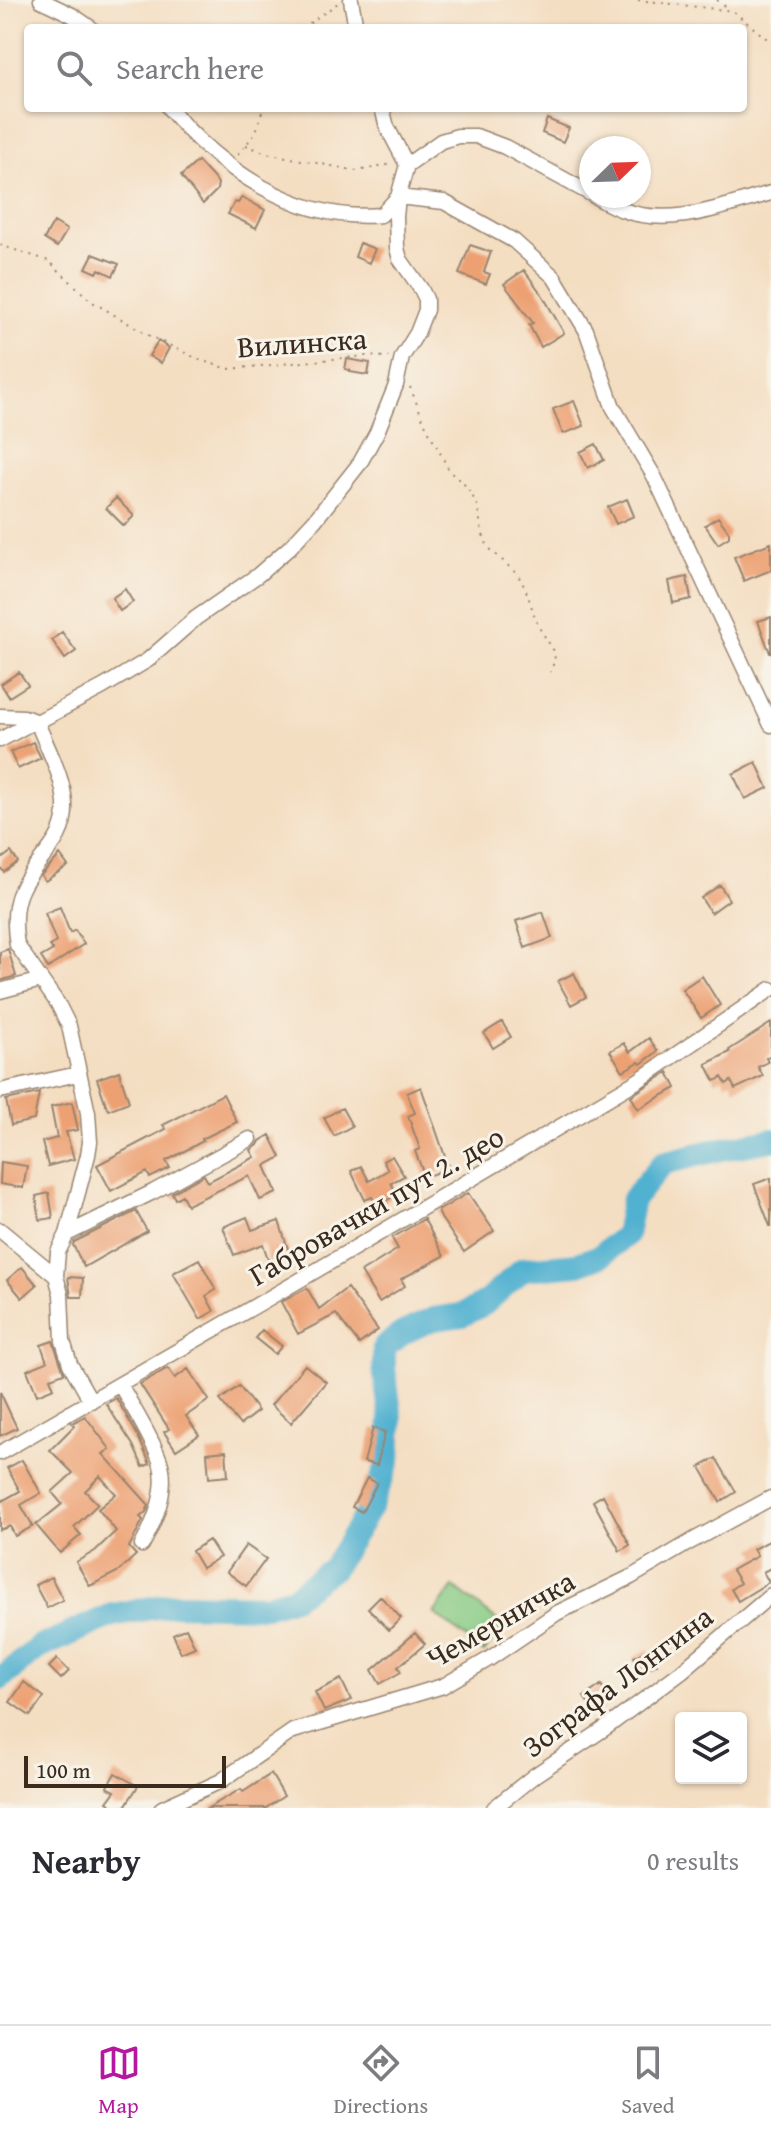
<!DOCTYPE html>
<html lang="en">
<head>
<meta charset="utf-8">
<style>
  body { margin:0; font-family:"Gentium Book Plus",serif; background:#f7f7f7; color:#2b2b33 }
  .controls { position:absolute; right:24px; bottom:24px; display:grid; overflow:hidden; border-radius:8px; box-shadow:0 2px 6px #0004 }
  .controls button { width:72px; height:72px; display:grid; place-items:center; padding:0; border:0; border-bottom:2px solid #e1e1e2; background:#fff; color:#2b2b33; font:40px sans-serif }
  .compass { position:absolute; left:579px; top:136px; width:72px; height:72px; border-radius:50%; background:#fff; box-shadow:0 2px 6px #0004; rotate:67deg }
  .scale { position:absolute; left:24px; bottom:20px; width:202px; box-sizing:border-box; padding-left:8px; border:4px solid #3b2a1e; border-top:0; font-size:22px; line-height:28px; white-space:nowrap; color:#3b2a1e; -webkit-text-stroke:6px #f7f3e8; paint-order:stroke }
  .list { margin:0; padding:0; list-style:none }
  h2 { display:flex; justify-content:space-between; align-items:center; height:104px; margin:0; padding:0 32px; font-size:34px }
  h2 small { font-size:26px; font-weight:400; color:#7c7c81 }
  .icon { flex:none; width:44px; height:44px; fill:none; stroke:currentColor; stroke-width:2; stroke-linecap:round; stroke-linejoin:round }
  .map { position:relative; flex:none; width:771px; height:1808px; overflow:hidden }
  .search { position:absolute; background:#fff; box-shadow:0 2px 6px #0004; left:24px; right:24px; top:24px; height:88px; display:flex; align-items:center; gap:20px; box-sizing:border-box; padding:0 28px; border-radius:8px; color:#7c7c81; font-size:30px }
  .sheet { height:216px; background:#fff }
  nav { display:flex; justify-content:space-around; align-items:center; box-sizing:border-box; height:112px; border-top:2px solid #e1e1e2; background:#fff; font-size:22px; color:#7c7c81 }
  nav a { display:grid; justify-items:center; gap:4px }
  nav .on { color:#b5179e }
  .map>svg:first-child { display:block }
  .green { fill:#87ca83; stroke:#617a50; stroke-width:2 }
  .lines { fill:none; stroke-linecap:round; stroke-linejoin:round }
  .river { stroke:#51b1d0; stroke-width:24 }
  .building { fill:#eda173 }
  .minor-casing { stroke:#988470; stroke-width:17 }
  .path { stroke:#988470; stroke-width:2; stroke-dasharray:2 6; stroke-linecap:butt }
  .minor { stroke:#fff; stroke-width:14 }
  .labels { text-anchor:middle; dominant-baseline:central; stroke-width:6; stroke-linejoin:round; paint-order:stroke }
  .street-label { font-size:30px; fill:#3b2a1e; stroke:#f7f3e8 }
</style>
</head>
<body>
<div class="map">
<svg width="771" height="1808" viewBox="0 0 771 1808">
  <rect width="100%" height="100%" fill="#f7f3e8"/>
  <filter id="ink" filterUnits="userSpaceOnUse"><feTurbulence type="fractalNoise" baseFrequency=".0125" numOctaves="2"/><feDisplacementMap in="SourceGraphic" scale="16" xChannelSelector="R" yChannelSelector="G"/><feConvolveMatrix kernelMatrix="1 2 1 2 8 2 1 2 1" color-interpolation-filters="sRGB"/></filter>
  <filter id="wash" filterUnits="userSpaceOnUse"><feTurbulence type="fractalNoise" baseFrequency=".006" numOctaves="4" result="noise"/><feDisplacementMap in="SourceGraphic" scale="32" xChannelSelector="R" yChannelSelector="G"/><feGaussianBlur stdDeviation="1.8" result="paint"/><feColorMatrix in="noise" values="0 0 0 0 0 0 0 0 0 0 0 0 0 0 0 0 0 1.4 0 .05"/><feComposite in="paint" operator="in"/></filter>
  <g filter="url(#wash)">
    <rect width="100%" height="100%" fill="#f4dec2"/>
    <path class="green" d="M454 1587 504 1626 484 1652 434 1613Z"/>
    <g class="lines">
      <path class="river" d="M0 1679 38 1648 112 1615 174 1604 265 1606 293 1597 333 1568 371 1506 389 1461 391 1419 384 1369V1347L403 1333 433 1319 462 1315 484 1304 523 1269 578 1264 600 1256 626 1235 633 1199 663 1163 717 1150 771 1140"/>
    </g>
    <g id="blocks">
      <path class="building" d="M547 119 569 128 563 142 542 133Z
        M198 161 218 183 217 190 203 204 181 176Z
        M242 197 265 210 256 228 228 214 235 202 238 203Z
        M54 222 67 230 57 247 44 239Z
        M360 243 375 249 369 263 355 257Z
        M470 245 491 252 484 272 490 274 486 284 459 274Z
        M93 254 119 264 113 276 99 269 97 273 86 268Z
        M524 270 543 296 564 333 541 347 529 325 533 323 504 284Z
        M158 341 169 348 161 363 149 356Z
        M347 359 370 363 368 375 350 372V370L345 369Z
        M574 401 584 426 563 434 553 409Z
        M596 444 604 460 588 468 580 452Z
        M116 498 134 516 124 526 106 508Z
        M627 499 634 516 616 524 608 507Z
        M718 517 729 532V537L718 544 705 525Z
        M771 543V570L744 581 734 557Z
        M687 577 691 599 673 603 669 581Z
        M125 589 133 602 120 611 112 598Z
        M771 617V653H770L758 621Z
        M62 632 76 651 65 659 52 640Z
        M19 672 28 685 9 697 1 684Z
        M33 742 41 758 18 769 10 752Z
        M756 762 768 788 745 799 733 774Z
        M11 852 18 862 4 872 0 867V860Z
        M60 855 68 866 45 881 41 875Z
        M720 885 729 900 711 913 701 898Z
        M60 907 70 933 75 930 84 944 48 968 41 957 53 950 50 946 56 942 45 913Z
        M543 912 552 938 525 948 516 921Z
        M8 949 16 976 0 981V952Z
        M574 973 586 997 571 1005 558 981Z
        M702 976 720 1005 701 1018 682 989Z
        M502 1022 511 1037 493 1048 484 1033Z
        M771 1023V1055L766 1058 768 1062 758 1067 763 1076 735 1089 731 1081 726 1084 722 1077 715 1081 706 1064 730 1052 729 1050Z
        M649 1038 658 1051 641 1064 639 1062 623 1071 610 1051 624 1043 630 1052Z
        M119 1071 129 1102 108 1110 97 1079Z
        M668 1072 676 1088 638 1109 631 1096Z
        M421 1087 449 1168 425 1177 415 1151 420 1149 408 1116 415 1113 407 1093Z
        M39 1093 34 1120 11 1125 6 1100Z
        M223 1094 237 1122 202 1139 203 1141 166 1161 170 1168 150 1178 147 1172 111 1191 97 1165 166 1129 163 1125Z
        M72 1102 78 1130 66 1132 74 1159 48 1166 42 1142 57 1138 51 1107Z
        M342 1108 352 1126 334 1136 324 1118Z
        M270 1135 281 1157 265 1166 277 1193 260 1200 249 1176 187 1205 182 1195 175 1199 172 1193 204 1175 208 1182 255 1157 251 1150 258 1145 260 1141Z
        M392 1156 404 1176 391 1183 397 1194 377 1206 372 1197 365 1200 351 1171 361 1166 369 1181 388 1170 383 1161Z
        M1 1162 27 1166 23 1188 0 1184Z
        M771 1178V1226H770L754 1184Z
        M49 1193 53 1218 40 1220 36 1196Z
        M468 1193 494 1231 464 1252 441 1218 438 1211Z
        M136 1211 147 1231 84 1267 73 1245 74 1242Z
        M247 1217 252 1230 279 1221 290 1255 269 1262 263 1244 234 1255 223 1227Z
        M424 1219 444 1256 401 1279 405 1286 379 1302 361 1272 398 1249 392 1238Z
        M199 1259 216 1290 206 1296 214 1311 200 1319 173 1273Z
        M22 1267 37 1285 22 1298 7 1280Z
        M68 1277 83 1278 82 1297H71Z
        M307 1288 319 1309 347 1288 378 1330 359 1344 336 1314 298 1334 281 1302Z
        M262 1330 282 1346 275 1354 255 1338Z
        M53 1341 64 1373 50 1378 54 1388 37 1395 27 1370 47 1362 41 1345Z
        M305 1365 326 1382 291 1423 271 1405Z
        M168 1368 175 1378 188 1369 209 1400 186 1416 199 1435 176 1450 164 1432 169 1429 140 1384Z
        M239 1386 258 1411 240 1425 220 1400Z
        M0 1392 17 1428 0 1436Z
        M116 1398 138 1436 150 1464 143 1467 133 1445 106 1404Z
        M85 1416 110 1449 103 1454 149 1505 146 1512 140 1517 143 1520 129 1547 136 1555 119 1571 90 1586 76 1562 95 1551 116 1531 98 1509 116 1494 100 1476 85 1491 98 1504 74 1527 81 1535 60 1553 36 1525 62 1504 52 1492 73 1473 50 1450 74 1426 72 1423Z
        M373 1428 385 1432 377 1465 364 1462Z
        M226 1451 228 1476 209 1478 207 1453Z
        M716 1458 736 1492 720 1502 700 1467Z
        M22 1460 41 1493 21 1505 33 1526 15 1536 10 1526 0 1530V1502L20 1491 7 1468Z
        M367 1478 377 1483 362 1512 352 1507Z
        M603 1495 630 1545 620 1551 593 1501Z
        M209 1540 220 1557 202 1568 192 1551Z
        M771 1540V1568L763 1572 769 1582 738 1601 731 1589 740 1583 732 1570 757 1556 753 1549Z
        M246 1545 266 1559 246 1586 227 1572Z
        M51 1577 63 1600 47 1608 35 1585Z
        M380 1596 401 1618 389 1630 368 1608Z
        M186 1628 195 1647 181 1653 173 1634Z
        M415 1633 425 1644 398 1667 401 1672 380 1684 372 1670Z
        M648 1649 657 1664 642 1672 634 1657Z
        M57 1659 69 1671 61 1679 49 1667Z
        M341 1679 351 1700 324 1711 315 1692Z
        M24 1682 44 1697 30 1716 10 1702Z
        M601 1685 613 1702 596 1714 584 1697Z
        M115 1773 138 1786 124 1808H116L107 1802 115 1791 107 1787Z
        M271 1774 284 1796 266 1808H208L241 1789 243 1792Z"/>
    </g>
  </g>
  <g filter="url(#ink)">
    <use href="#blocks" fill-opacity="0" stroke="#988470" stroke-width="2"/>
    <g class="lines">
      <defs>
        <path id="minor" d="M41 0 72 15 91 28
          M351 0 356 28
          M169 108C219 169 299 223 381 215L398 197
          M382 108 387 127 407 165
          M594 196C603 201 613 207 623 210 671 228 724 206 771 193
          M398 197 444 202 514 241 554 277 586 330 613 407 654 476 771 725
          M0 716 24 717 37 722
          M37 722 103 687 148 660 196 618 258 575 290 547 315 520 360 463 377 432 396 385 402 357 417 333 426 310V299L421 289 400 259 397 248 396 217 398 197 407 165 441 141 458 136H476L505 147 591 194
          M37 722C46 745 64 778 65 804 67 844 34 859 21 890 13 907 14 927 17 945L58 1004 69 1026 88 1113 90 1142 88 1155 67 1234 58 1252 56 1276 61 1294 63 1341 70 1364 91 1401
          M0 740 33 722
          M0 991 41 980
          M0 1091 78 1074
          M0 1230 56 1276
          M67 1234 153 1192 250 1139
          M120 1384C133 1409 151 1435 160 1461 169 1489 155 1521 142 1545
          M0 1453 295 1283 639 1080 771 989
          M162 1808 221 1781 293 1731 443 1686 489 1659 557 1613 631 1577 692 1541 771 1498
          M494 1808 535 1775 607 1727 682 1671 771 1595"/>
      </defs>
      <use href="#minor" class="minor-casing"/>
      <path class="path" d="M638 0 733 11
        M717 0 729 9
        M734 12 771 42
        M303 28 338 3
        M246 145 266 153 357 171 393 164
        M238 155 256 132 263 108
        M0 245 49 261 91 301 148 335 200 360 229 369 365 356 389 357
        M410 387 425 424 450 472 466 486 477 504 482 532 488 547 518 575 526 590 538 626 554 651 555 660 550 672"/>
      <use href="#minor" class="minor"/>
    </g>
  </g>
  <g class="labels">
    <g class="street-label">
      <text transform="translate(302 342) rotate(-4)">Вилинска</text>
      <text transform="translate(376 1205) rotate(-30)">Габровачки пут 2. део</text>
      <text transform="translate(500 1619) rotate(-30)">Чемерничка</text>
      <text transform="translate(617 1681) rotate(-37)">Зографа Лонгина</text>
    </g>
  </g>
</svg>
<div class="controls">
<button><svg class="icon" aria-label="layers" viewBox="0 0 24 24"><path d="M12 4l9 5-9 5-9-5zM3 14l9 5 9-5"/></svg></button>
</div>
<svg class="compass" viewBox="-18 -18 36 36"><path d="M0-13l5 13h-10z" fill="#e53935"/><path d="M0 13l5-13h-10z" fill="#7c7c81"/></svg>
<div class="scale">100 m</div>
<div class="search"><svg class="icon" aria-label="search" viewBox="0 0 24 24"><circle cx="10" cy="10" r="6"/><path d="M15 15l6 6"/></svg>Search here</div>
</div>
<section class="sheet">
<h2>Nearby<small>0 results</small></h2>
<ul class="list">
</ul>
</section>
<nav>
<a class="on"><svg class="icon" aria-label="map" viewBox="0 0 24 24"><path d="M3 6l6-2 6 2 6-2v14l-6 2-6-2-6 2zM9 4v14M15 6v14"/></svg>Map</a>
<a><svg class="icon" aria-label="directions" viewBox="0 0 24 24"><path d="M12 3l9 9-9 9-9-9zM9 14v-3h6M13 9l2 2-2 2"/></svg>Directions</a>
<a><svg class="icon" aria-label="saved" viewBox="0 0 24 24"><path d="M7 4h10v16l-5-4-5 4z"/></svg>Saved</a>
</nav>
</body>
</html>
